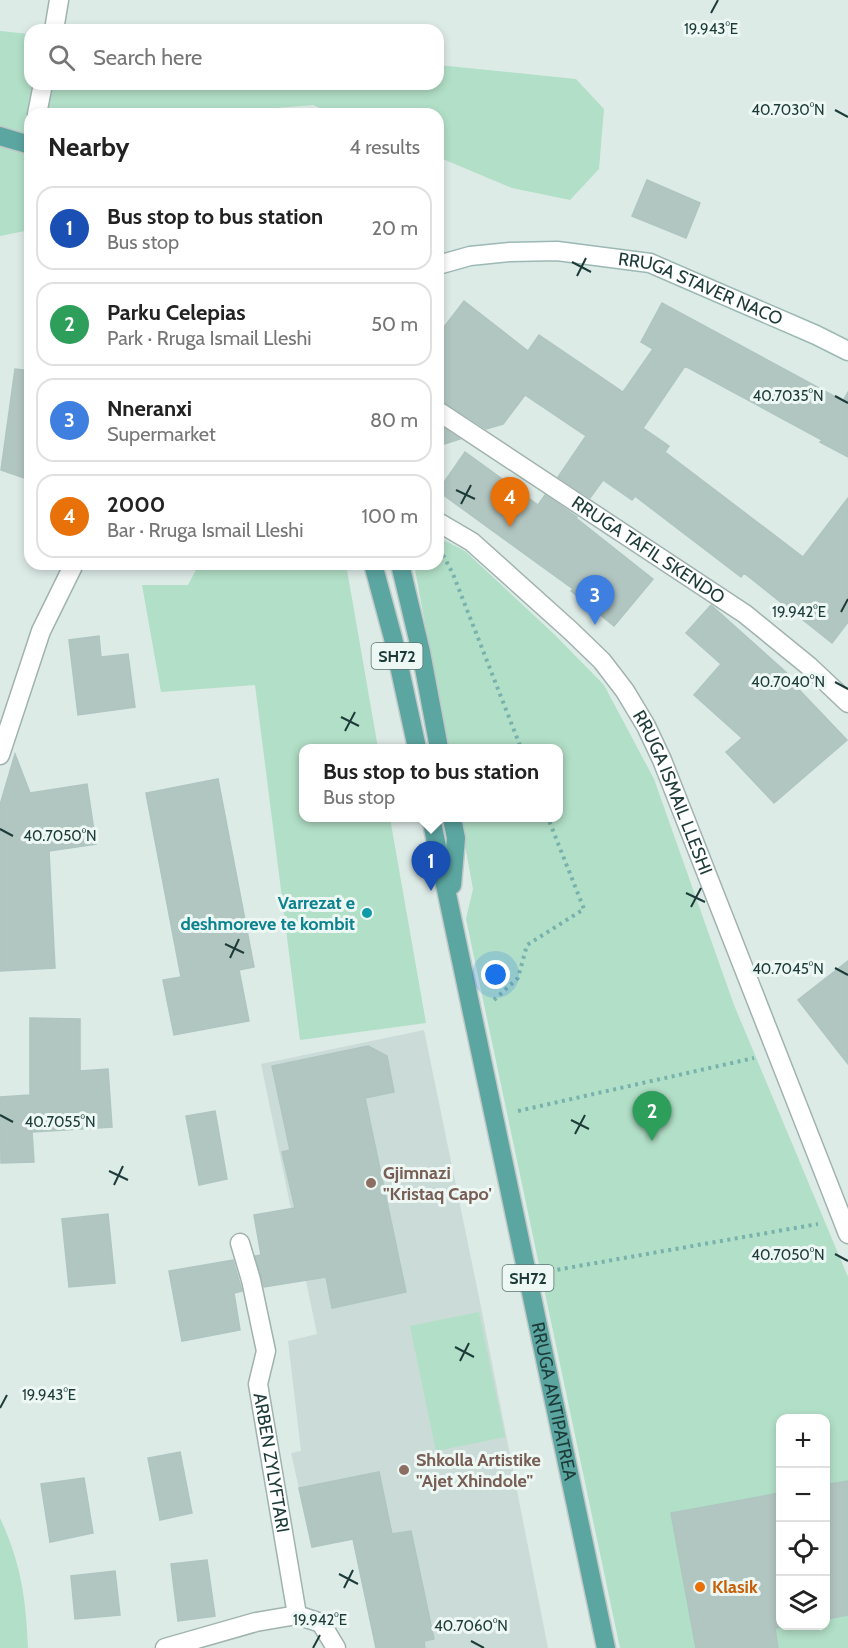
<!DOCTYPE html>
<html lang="en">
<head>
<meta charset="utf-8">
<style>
  body { margin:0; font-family:Cabin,sans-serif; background:#f2f2f2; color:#222 }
  .controls { position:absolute; right:18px; bottom:18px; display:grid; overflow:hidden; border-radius:12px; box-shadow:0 3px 9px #0003 }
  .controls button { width:54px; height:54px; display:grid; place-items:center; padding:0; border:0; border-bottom:2px solid #e0e0e0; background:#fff; color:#222; font:30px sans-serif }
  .you { position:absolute; left:496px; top:975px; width:21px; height:21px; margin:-15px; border:4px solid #fff; border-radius:50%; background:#1a73e8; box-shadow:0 0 0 9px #1a73e833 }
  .badge { display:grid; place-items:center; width:39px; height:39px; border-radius:50%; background:#855732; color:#fff; font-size:20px; font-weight:700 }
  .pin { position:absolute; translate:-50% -50px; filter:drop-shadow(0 2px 3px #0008) }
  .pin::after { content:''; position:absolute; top:32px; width:21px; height:18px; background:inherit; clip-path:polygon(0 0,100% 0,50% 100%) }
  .popup { position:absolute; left:299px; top:744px; width:264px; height:78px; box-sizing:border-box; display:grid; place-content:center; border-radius:12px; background:#fff; filter:drop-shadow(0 2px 4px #0005); font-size:20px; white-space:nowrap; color:#767676 }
  .popup b { font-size:22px; color:#222 }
  .popup::after { content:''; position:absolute; left:50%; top:100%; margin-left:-12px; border:12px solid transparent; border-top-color:#fff }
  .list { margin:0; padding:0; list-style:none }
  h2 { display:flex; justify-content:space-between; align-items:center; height:78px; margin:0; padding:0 24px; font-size:26px }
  h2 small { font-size:20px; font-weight:400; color:#767676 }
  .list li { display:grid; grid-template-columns:39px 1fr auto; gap:18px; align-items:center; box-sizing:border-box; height:84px; margin:0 12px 12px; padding:0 12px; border:2px solid #e0e0e0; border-radius:18px }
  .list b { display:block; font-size:22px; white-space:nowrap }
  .list p { margin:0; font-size:20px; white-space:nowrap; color:#767676 }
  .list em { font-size:20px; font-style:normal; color:#767676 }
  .icon { flex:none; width:33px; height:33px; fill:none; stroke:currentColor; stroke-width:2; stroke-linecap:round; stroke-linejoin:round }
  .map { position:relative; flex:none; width:848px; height:1648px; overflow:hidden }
  .search { position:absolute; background:#fff; box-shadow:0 3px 9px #0003; left:24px; top:24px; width:420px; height:66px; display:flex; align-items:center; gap:15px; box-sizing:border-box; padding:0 21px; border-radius:18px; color:#767676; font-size:22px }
  .panel { position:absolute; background:#fff; box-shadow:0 3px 9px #0003; left:24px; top:108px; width:420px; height:462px; border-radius:18px }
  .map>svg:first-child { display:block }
  .built { fill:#cbdbd7 }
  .green { fill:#b2dfc7; fill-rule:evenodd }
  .building { fill:#b2c6c1; stroke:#afc5c0; stroke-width:1.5 }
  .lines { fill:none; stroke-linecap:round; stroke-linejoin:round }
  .service-casing { stroke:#a0b3af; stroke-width:21 }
  .pedestrian-casing { stroke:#a0b3af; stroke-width:21 }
  .minor-casing { stroke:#a0b3af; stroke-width:21 }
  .secondary-casing { stroke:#9bb8b3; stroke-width:21 }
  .primary-casing { stroke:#c0c8c8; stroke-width:21 }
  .path { stroke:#79b2ac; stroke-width:4; stroke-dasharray:3 4.5; stroke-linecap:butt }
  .service { stroke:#fff; stroke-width:18 }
  .pedestrian { stroke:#fff; stroke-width:18 }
  .minor { stroke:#fff; stroke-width:18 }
  .secondary { stroke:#fff; stroke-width:18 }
  .primary { stroke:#5ca6a1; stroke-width:18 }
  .ticks { fill:none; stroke:#1d3c39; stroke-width:2 }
  .culture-dot { fill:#0f9aa8; stroke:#edf7f4; stroke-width:2 }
  .education-dot { fill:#8d6e63; stroke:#edf7f4; stroke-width:2 }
  .food-dot { fill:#e8710a; stroke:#edf7f4; stroke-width:2 }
  .labels { text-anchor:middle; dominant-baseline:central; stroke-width:6; stroke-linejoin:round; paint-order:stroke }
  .shield { fill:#edf7f4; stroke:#5b7471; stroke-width:1.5 }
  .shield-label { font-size:16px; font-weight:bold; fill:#1d3c39 }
  .street-label { font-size:18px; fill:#1d3c39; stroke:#edf7f4 }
  .culture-label { font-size:18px; font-weight:bold; fill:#0d838f; stroke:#edf7f4; text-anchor:end }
  .education-label { font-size:18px; font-weight:bold; fill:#785e54; stroke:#edf7f4; text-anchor:start }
  .food-label { font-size:18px; font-weight:bold; fill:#c56008; stroke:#edf7f4; text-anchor:start }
  .ticks-label { font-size:15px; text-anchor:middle; fill:#1d3c39; stroke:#edf7f4; stroke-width:6; stroke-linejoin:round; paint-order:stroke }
</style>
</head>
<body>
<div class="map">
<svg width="848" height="1648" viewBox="0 0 848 1648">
  <rect width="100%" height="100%" fill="#ddebe7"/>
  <path class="built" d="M424 1030 480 1302 548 1648H376L353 1539 312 1547 291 1453 301 1451 288 1341 317 1334 261 1064Z"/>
  <path class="green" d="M0 31 30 34V84H438V65L576 79 604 109 599 169 570 200 512 188 438 157V114H334L313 105 277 108 272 114H30V230L0 236Z
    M438 537 465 551 555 635 604 685 654 779 734 1005 848 1277V1648H620L466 919 473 889 460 818H558V748H448L414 564H438ZM780 1418H826V1626H780Z
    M199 564H346L378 748H304V818H390L426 1023 300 1040 255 685 161 692 142 585H188Z
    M479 1312 505 1437 436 1451 410 1326Z
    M0 1518C21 1563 26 1599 28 1648H0Z"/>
  <path class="building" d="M647 180 700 203 686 238 632 216Z
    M464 301 528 351 539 335 623 392 653 349 641 342 662 303 843 401 848 392V457L820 442 822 440 685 366 643 428 669 446 665 452 803 557 848 498V622L832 643 744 573 741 577 635 496 632 500 603 480 590 498 558 477 586 436 525 395 503 424 486 429 444 402 438 400V335Z
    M15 369 30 371V480L1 470Z
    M438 424 460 439 438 446Z
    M465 452 538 505 545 495 577 517 576 518 653 579 614 626 571 591 573 589 438 491Z
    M711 605 788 674 786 676 847 740 774 803 726 752 742 738 694 695 721 664 686 633Z
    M99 636 101 657 128 654 135 707 78 715 69 640Z
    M15 754 30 793 87 784 96 844 49 851 55 968 0 971V805Z
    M218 779 254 967 239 970 249 1021 174 1035 163 980 181 977 146 793Z
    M848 961V1064L798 1000Z
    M30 1018 80 1019V1071L108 1069 112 1127 32 1132 34 1162 1 1163 0 1097 30 1095Z
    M368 1046 387 1056 394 1092 365 1098 406 1292 332 1308 326 1277 264 1287 255 1256 261 1255 254 1215 295 1208 282 1152 290 1150 272 1066Z
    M215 1111 227 1179 199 1185 186 1116Z
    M108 1214 115 1283 69 1287 62 1219Z
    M233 1260 242 1291 234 1293 240 1330 182 1341 169 1271Z
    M180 1452 192 1513 160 1520 148 1458Z
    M379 1472 392 1534 411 1531 434 1639 424 1641 425 1648H376L353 1539 312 1547 299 1488Z
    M84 1478 93 1533 50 1542 41 1484Z
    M848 1481V1615L825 1619V1485Z
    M780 1493V1626H791L775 1628 778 1648H696L671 1513Z
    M207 1560 215 1616 178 1621 171 1564Z
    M115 1571 120 1615 75 1619 71 1576Z"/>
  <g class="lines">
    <defs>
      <g id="service">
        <path d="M0 755 41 631 74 564"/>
        <path id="s1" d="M240 1243 251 1280 266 1351 258 1384 297 1615 321 1623 336 1648"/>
        <path d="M165 1648 256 1622 297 1615"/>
      </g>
      <path id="pedestrian" d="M54 30 59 0
        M37 114 43 84"/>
      <g id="minor">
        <path id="s2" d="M438 411 745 614 810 667 848 703"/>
        <path id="s3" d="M438 522 472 542 571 631 602 661 625 691 646 726 662 760 848 1234"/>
      </g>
      <g id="secondary">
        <path id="s4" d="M438 265 470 256 510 252 557 251 650 263 816 335 848 351"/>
      </g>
      <g id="primary">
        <path d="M0 136 30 145"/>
        <path d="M373 564 393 638 417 748"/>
        <path d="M400 564 421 652 439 748"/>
        <path id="s5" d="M431 818 606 1648"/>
        <path d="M452 818 456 838 452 885"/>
      </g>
    </defs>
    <use href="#service" class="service-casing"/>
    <use href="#pedestrian" class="pedestrian-casing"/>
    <use href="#minor" class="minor-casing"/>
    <use href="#secondary" class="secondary-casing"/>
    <use href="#primary" class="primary-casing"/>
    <path class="path" d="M443 555 453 574 521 748
      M494 1000 518 978 527 945 584 909 548 818
      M518 1111 754 1058
      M550 1271 818 1224"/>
    <use href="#service" class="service"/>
    <use href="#pedestrian" class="pedestrian"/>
    <use href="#minor" class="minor"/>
    <use href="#secondary" class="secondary"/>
    <use href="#primary" class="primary"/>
  </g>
  <path class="ticks" d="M711 13 718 0M835 110 848 117M572 262 591 272M577 276 586 258M835 396 848 403M456 490 475 499M461 504 471 485M841 612 848 599M835 682 848 689M341 717 359 726M345 731 355 712M0 829 13 836M686 893 705 902M691 907 701 888M225 944 244 953M230 958 239 939M835 968 848 975M0 1115 13 1122M571 1120 589 1129M575 1134 585 1115M109 1171 128 1180M114 1185 123 1166M835 1254 848 1261M455 1347 474 1357M460 1361 469 1343M0 1408 7 1395M339 1574 358 1584M344 1588 353 1570M471 1641 484 1648M313 1648 320 1635"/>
  <circle class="culture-dot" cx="367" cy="913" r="6"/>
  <g class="education-dot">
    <circle cx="371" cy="1183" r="6"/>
    <circle cx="404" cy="1470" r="6"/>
  </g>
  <circle class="food-dot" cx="700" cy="1587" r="6"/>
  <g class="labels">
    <g class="shield">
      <rect x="371.5" y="643" width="51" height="26" rx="4.5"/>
      <rect x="502.5" y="1265" width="51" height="26" rx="4.5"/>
    </g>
    <g class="shield-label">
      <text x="397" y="656">SH72</text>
      <text x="528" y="1278">SH72</text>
    </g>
    <g class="street-label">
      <text stroke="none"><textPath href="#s4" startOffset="270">RRUGA STAVER NACO</textPath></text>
      <text stroke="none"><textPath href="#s2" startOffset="252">RRUGA TAFIL SKENDO</textPath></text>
      <text stroke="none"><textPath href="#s3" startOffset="366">RRUGA ISMAIL LLESHI</textPath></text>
      <text stroke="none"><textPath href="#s5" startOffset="596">RRUGA ANTIPATREA</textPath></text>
      <text stroke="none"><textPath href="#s1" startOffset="225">ARBEN ZYLYFTARI</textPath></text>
    </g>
    <g class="culture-label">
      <text x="355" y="903">Varrezat e<tspan x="355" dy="21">deshmoreve te kombit</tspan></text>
    </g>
    <g class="education-label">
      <text x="383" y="1173">Gjimnazi<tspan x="383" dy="21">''Kristaq Capo'</tspan></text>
      <text x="416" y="1460">Shkolla Artistike<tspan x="416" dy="21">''Ajet Xhindole''</tspan></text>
    </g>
    <g class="food-label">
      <text x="712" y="1587">Klasik</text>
    </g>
  </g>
  <g class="ticks-label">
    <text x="711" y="34">19.943°E</text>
    <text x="788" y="115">40.7030°N</text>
    <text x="788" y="401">40.7035°N</text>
    <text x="799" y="617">19.942°E</text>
    <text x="788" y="687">40.7040°N</text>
    <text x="60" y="841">40.7050°N</text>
    <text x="788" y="974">40.7045°N</text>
    <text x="60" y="1127">40.7055°N</text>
    <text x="788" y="1260">40.7050°N</text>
    <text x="49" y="1400">19.943°E</text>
    <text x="320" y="1625">19.942°E</text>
    <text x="471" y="1631">40.7060°N</text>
  </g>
</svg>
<div class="controls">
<button>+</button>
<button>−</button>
<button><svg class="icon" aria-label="locate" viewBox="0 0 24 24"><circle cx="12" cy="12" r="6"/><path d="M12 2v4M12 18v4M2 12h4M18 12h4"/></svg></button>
<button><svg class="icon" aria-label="layers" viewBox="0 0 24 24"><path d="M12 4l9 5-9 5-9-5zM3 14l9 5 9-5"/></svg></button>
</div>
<div class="you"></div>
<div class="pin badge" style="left:431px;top:891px;background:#1a4fb4">1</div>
<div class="popup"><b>Bus stop to bus station</b>Bus stop</div>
<div class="pin badge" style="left:652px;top:1141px;background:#2e9e5b">2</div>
<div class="pin badge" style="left:595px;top:625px;background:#3f7fe0">3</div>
<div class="pin badge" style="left:510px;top:527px;background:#e8710a">4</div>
<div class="search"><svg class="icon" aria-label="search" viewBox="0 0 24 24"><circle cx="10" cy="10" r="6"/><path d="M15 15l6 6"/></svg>Search here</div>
<section class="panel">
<h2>Nearby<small>4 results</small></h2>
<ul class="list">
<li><span class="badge" style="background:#1a4fb4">1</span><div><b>Bus stop to bus station</b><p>Bus stop</p></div><em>20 m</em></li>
<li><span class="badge" style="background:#2e9e5b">2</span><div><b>Parku Celepias</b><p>Park · Rruga Ismail Lleshi</p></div><em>50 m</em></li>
<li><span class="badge" style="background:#3f7fe0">3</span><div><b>Nneranxi</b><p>Supermarket</p></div><em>80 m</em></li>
<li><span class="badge" style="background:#e8710a">4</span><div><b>2000</b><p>Bar · Rruga Ismail Lleshi</p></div><em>100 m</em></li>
</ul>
</section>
</div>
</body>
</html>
